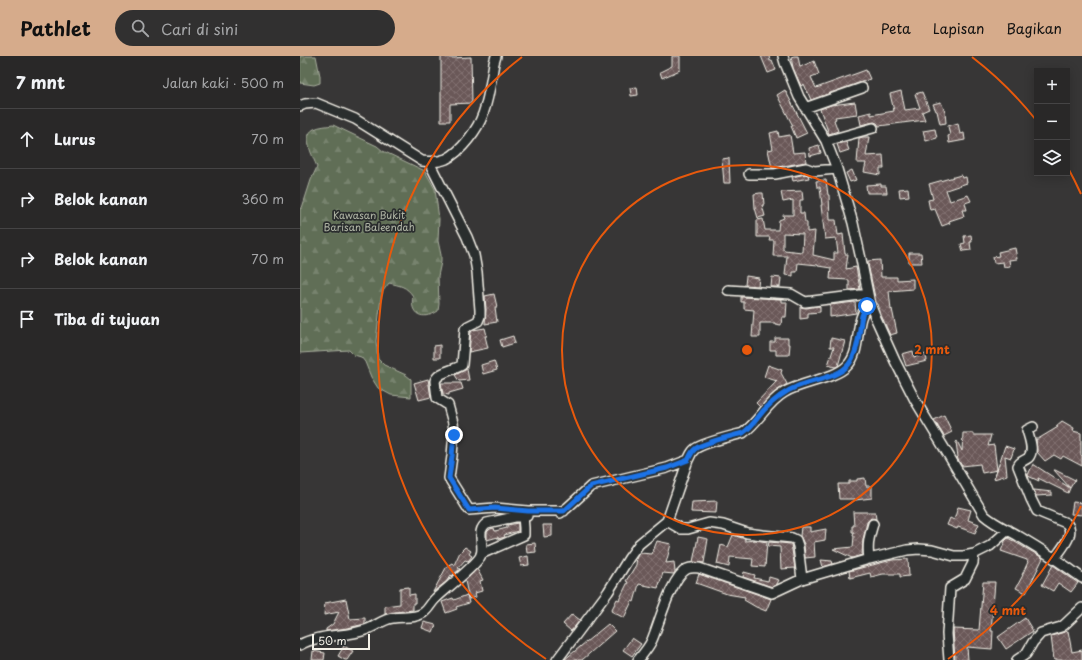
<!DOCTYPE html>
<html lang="id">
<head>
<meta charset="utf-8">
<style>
  body { margin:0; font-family:"Playpen Sans",sans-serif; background:#313030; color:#f1f3f6 }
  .controls { position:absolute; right:12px; top:12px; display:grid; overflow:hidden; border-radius:0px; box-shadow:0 2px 10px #0003 }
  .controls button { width:36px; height:36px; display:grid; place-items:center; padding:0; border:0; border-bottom:1px solid #454445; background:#292828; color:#f1f3f6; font:20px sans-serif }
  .scale { position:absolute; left:12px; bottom:10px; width:58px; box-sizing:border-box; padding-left:4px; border:2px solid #f4f1e8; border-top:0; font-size:11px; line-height:14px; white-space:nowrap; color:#f4f1e8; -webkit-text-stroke:3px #2a2d2e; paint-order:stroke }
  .stop { position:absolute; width:12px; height:12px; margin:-9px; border:3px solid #1a73e8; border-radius:50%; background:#fff }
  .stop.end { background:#1a73e8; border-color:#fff; box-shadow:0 1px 4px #0008 }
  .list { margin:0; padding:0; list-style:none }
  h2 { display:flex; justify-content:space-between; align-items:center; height:52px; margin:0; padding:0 16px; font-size:17px }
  h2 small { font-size:13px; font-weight:400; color:#a5a6a8 }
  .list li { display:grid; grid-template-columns:26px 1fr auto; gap:12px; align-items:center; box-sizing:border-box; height:60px; padding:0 16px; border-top:1px solid #454445 }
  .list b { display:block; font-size:15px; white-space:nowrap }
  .list em { font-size:13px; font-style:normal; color:#a5a6a8 }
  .icon { flex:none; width:22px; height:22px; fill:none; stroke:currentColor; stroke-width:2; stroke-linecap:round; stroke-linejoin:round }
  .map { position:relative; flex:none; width:782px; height:604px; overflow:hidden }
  header { display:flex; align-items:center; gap:24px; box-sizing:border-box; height:56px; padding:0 20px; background:#d6ab8b; color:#111 }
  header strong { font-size:19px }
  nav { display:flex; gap:22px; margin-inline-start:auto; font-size:14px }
  .search { width:280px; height:36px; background:#313030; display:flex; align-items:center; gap:10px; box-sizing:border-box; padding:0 14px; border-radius:22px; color:#a5a6a8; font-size:15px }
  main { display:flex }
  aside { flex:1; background:#292828 }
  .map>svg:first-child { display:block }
  .forest { fill:url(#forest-firs); stroke:#aab09f }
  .building { fill:url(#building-cross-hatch); stroke:#f4f1e8; fill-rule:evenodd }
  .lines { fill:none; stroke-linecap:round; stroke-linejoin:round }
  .minor-casing { stroke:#f4f1e8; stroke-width:12 }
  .minor { stroke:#2a2d2e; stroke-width:9 }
  .route { stroke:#1a73e8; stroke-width:5 }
  .ring { fill:none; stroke:#e8590c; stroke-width:2 }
  .labels { text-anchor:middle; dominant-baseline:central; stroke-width:3.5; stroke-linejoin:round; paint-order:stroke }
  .park-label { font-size:10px; fill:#b1b6a6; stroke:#2a2d2e }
  .centre { fill:#e8590c; stroke:#2a2d2e; stroke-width:2 }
  .ring-label { font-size:12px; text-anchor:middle; font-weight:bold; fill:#e8590c; stroke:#2a2d2e; stroke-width:3.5; stroke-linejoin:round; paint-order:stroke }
</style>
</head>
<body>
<header>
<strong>Pathlet</strong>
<div class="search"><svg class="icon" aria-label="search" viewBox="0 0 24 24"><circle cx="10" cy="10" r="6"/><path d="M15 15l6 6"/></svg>Cari di sini</div>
<nav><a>Peta</a><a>Lapisan</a><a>Bagikan</a></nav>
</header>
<main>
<aside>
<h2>7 mnt<small>Jalan kaki · 500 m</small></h2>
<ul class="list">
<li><svg class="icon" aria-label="ahead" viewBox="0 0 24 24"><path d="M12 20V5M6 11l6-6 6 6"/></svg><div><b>Lurus</b></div><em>70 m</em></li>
<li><svg class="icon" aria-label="right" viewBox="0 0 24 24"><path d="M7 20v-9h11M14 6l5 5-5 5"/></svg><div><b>Belok kanan</b></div><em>360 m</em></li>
<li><svg class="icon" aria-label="right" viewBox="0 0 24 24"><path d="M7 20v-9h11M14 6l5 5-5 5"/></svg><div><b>Belok kanan</b></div><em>70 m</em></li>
<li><svg class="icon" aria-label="arrive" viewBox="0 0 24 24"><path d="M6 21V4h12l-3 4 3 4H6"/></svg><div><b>Tiba di tujuan</b></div></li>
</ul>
</aside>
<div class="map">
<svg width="782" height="604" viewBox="0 0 782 604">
  <defs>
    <pattern id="forest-firs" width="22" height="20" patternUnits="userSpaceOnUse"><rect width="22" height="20" fill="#606e56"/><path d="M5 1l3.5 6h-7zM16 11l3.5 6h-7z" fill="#77836e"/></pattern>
    <pattern id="building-cross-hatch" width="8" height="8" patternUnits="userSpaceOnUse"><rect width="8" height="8" fill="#6b5858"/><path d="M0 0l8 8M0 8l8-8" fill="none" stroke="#817070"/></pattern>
  </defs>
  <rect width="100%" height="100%" fill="#373636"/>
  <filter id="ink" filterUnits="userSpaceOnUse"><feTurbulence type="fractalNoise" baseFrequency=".025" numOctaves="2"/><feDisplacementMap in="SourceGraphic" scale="8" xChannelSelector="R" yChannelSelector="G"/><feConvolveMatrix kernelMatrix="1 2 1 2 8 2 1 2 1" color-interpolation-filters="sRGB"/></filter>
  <g filter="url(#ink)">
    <path class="forest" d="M0 0H16L20 20V27L14 29 0 27Z
      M33 69 77 90 83 95 125 115 135 133 139 163 138 185 141 199V206L138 220 139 248 138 255C123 265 109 259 113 240 106 230 101 230 89 227L83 235 81 242 76 285 78 303 84 309 106 319 111 323V341L91 339 78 332 71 321 65 306 61 301 54 299 49 294 0 297V152H2L11 124 17 111C13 100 1 80 14 73 20 70 28 70 33 69Z"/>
    <path class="building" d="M141 0 151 2 171 1 172 47 150 48V65H141Z
      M372 0H380V14L362 22 360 16 372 10Z
      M461 0H469L470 5 472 4 476 14 468 17Z
      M494 0H498L500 11 514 5 519 18 511 21 516 32 566 14 570 23 511 44 504 28 501 30 493 12 491 1Z
      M337 31 338 39 331 40 330 32Z
      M485 34 507 77 496 82 491 70H493L477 39Z
      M601 35 605 54 620 52 615 38 622 36 629 53 622 56 625 64 579 70 577 67 574 66 561 69 559 59 571 56V59L594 55 590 38Z
      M555 46 557 58 535 61 536 63 534 64 538 75 529 78 520 53 531 49Z
      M641 46 645 56 646 67 640 68 637 55H636L633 48Z
      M658 67 660 78 664 77 665 84 649 87 648 80 650 79 648 70Z
      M635 73 637 82 626 85 623 75Z
      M478 75 479 81 490 79 493 97 505 96 506 106 472 112 468 94 473 93 470 77Z
      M563 81H569L566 100 583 99 584 112H580V119L564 116 566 107H557L559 82Z
      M546 86 549 94 540 97 537 88Z
      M519 89 521 97 510 100 509 92Z
      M429 102 430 127H424L422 103Z
      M552 114 556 124 550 126 546 117Z
      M505 118 508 119 509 122 493 125 492 121Z
      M661 119 662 122 666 121 667 127 646 134 650 145 668 139 671 145 665 147 667 154H662L664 160 649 165 650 167 642 170 635 153 630 154 628 144 633 143 629 128Z
      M526 124 528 139H529L530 164H536L538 179 543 178 545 198H548L546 213 556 211 560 233 549 234V224L530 223 531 212 518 210V209L498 207 497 216H493V220L485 219 487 200H473L474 184H469L470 181H457V164L463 163 465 174H478L479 164 484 162 483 159H493V144L483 146 481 136 502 135 503 144H500V157H504L505 166 507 167V176L515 175 513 199 534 204V197H538L536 182 525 183 521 149H522L520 131H517L516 125ZM483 177 503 178 502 196 484 194V193H483Z
      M581 128V130H586L587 137H567L566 129Z
      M608 132 609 140 600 141 599 133Z
      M460 137H463L464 149H462L465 160 458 162 455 152 454 138Z
      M671 179 672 186H670L671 194 663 195 661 188 665 187 664 180Z
      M715 192 717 203 709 204 710 210 704 211 703 206 694 207 693 201 699 200 698 196Z
      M609 197H621L622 207H609Z
      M580 204 581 221H597V224L613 223V233L589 235 591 254 592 253 597 277 590 279 581 259 578 248H577L576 246 568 208V205Z
      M446 220 459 222 458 230 445 229Z
      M472 221 481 222 480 231H471Z
      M194 238 197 251H195L197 266 185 268 186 254 185 240Z
      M441 241 481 243V246H487L486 261H482L481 269 475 268V267H460V281H452L454 254 444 253V246H441Z
      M555 246 556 257 530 261V249Z
      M518 250 520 251V256L508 257V262L500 263V251L506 252Z
      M185 272 187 280H185L188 292 169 296 171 276 173 274Z
      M213 280 215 287 202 291 200 284Z
      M475 282H488V288H490L489 299H476V294H470V286H475Z
      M531 282 545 285 538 310 535 311 528 309 534 291H530Z
      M140 289V302H134V290Z
      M613 295 614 301 626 298 627 305 606 310 602 298Z
      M194 305 197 314 183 318 181 309Z
      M468 309 482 314 481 317 487 328 475 336 460 351 456 347 477 325 464 321Z
      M167 313 169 324 159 325 155 319Z
      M128 323 131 341 119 344 114 327Z
      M141 327H161L163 333 149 337V339L143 338Z
      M644 359 652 376 644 380 634 364Z
      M762 365 774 372 773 375 781 377V399L782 400V410L763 400 761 403 754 399 745 405 737 396 736 383H738L758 371 756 370Z
      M663 377H673V379H691L688 390 694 389 697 414 682 417 680 408 662 410 657 402 658 401 656 386 657 385 662 395Z
      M705 390 714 393 711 402 705 400 707 419 694 423Z
      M733 408 770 432 768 437 738 422 739 425 728 420V419Z
      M754 414H755L775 424 770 432Z
      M565 422 566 430H572V442L555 444V443H539L538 428H549V425H557V423Z
      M734 434 752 436V439L736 440Z
      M417 445 416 457 391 456 392 446Z
      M773 446 782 447V459L771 458Z
      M658 451 671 454 668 464 679 468 675 477 658 471 657 473 647 469 650 462 654 464Z
      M553 456H575L576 463 571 462 567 466 563 484 562 499 552 502 533 493 553 491 554 480H553L554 476H552V470H554Z
      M218 467V475L204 479 205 481 198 483V481L187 484V476L190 473 194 472 195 475 207 472V469Z
      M243 469H252V480L244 481Z
      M501 471H510V476L526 473 525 484 514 486 515 501 505 502 504 488 500 480Z
      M433 479 445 483V485L456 484 467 486 465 511 452 510 453 503 430 501 429 511 417 508 421 489 428 491Z
      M398 481 408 483 404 507 393 506Z
      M708 482 743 502 726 537 716 532 723 519H722L728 506 727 505V504L701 495 705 485Z
      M357 485 371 488 366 507 374 506 375 516 374 518 363 517 358 532 339 528 334 546 332 545 324 562 311 555 317 543 319 544 328 526 326 525 336 509 337 500 340 497 352 498Z
      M469 486 491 488 495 512 481 513 480 491 468 490Z
      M235 487 236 496 227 497 226 488Z
      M165 491 171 495 169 498 172 500 169 504 168 505 165 504 158 512 160 513 152 520 151 519 146 526 133 536 147 510 152 507 154 509 160 496Z
      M228 500 229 509 221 510 219 502Z
      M608 503 609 520 600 521V518H583L571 521 570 517 550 522 549 515 592 504Z
      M521 504 532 505 533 508 523 511Z
      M753 509 778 527 771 536 758 527 753 535 742 529Z
      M177 513 183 524 180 525 182 535 175 537 176 541 169 543 165 525Z
      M444 516 455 519 454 522 468 525 469 521 479 524 477 528 472 531 443 521Z
      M399 518 471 543 466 555 456 551 444 544 445 541 427 538 396 527Z
      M683 526H695L691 575H693L692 593 667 591 668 604H655L653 573 679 574Z
      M109 531V539L115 538V547H113V554L96 556 85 558V550L100 548V532Z
      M167 539 169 547 156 551 157 553 146 557 142 546 153 542 154 544Z
      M46 543 50 563 65 562V568L48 572 26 575V573L33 568 39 556 24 559 25 547Z
      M272 558 280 564 271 575 263 568Z
      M725 562 733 575 706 593 698 581Z
      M124 566 136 569 133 576 122 572Z
      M308 568 315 575 282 604H264Z
      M768 575 772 596 782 594V604H754L751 580Z
      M332 582 341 588 332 600 323 594Z
      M44 590 53 595 47 604H45L38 600Z
      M13 595 25 597 24 604H12Z"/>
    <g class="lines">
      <defs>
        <path id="minor" d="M483 0 485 7 499 41 526 85 537 113 553 167 561 203 570 248 576 263 595 305 615 344 649 400 684 459C694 468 708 474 720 481 742 494 762 507 782 522
          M0 50 5 48 16 47 55 63 122 105C130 106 139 106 146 103 161 96 178 73 183 58 189 42 191 24 194 7L196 0
          M505 52 562 32
          M526 85 573 72
          M129 106 167 181 174 199 177 216 180 254V260L178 265 168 270 165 273 162 309C153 315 139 315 135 325L137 342 148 349 153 367 154 375 152 400 149 422 169 454 195 452 228 455H264
          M449 118H475L506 112 514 115 537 113
          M428 234 491 238 505 246 568 238
          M733 371 727 374C729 382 735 395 728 402 724 405 720 405 718 410L731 443 737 455 766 467C777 477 761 493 755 502
          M260 457 267 452 291 430 367 412 388 404
          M367 465 381 473H388L409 467 423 469 447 477 462 479 492 482 496 484 498 490 502 523
          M181 498 224 479V472L223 460
          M569 503C567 489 569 481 573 468
          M0 589C18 578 46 581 65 574 75 571 83 563 93 562 103 560 114 563 123 557 128 554 131 547 135 543 144 534 177 509 181 499 185 487 175 475 187 467L215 461 227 460
          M257 604 308 536 329 502 339 488 367 465 388 404C390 401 391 396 395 393 402 387 432 380 443 377 459 366 467 346 485 336 502 326 534 323 547 310 564 293 552 262 570 248
          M338 604C343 598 349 591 352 584 359 568 371 521 387 513 391 511 395 512 399 512L472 537 502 523 569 503 607 494 619 493 632 494 654 500H664L674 498 690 490 708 474
          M649 604 647 578 650 532 665 523 673 507 674 498
          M717 604 726 598 733 586 741 577 761 571 764 569 782 552"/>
      </defs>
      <use href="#minor" class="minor-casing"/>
      <use href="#minor" class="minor"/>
    </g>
  </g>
  <g class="lines" filter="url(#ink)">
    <path class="route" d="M154 379 152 400 149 422 169 454 195 452 228 455H264L291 430 367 412 388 404C390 401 391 396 395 393 402 387 432 380 443 377 452 371 457 362 464 354 473 345 483 336 496 331 511 324 539 322 549 308 556 298 558 286 560 273 561 265 561 257 567 250"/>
  </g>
  <g class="ring">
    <circle cx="447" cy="294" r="185"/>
    <path d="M781 450A369 369 0 0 1 648 603M246 603A369 369 0 0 1 222 1M672 1A369 369 0 0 1 736 64M768 112A369 369 0 0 1 781 138"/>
  </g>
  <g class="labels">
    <g class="park-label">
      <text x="69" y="158">Kawasan Bukit<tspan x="69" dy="12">Barisan Baleendah</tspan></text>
    </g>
  </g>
  <circle cx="447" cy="294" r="6" class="centre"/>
  <g class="ring-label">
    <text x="632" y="298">2 mnt</text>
    <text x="708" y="559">4 mnt</text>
  </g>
</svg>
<div class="controls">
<button>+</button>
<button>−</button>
<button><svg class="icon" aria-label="layers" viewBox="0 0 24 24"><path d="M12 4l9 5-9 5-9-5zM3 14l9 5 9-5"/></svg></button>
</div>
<div class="scale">50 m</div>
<div class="stop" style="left:567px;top:250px"></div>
<div class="stop end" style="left:154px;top:379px"></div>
</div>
</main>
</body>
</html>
